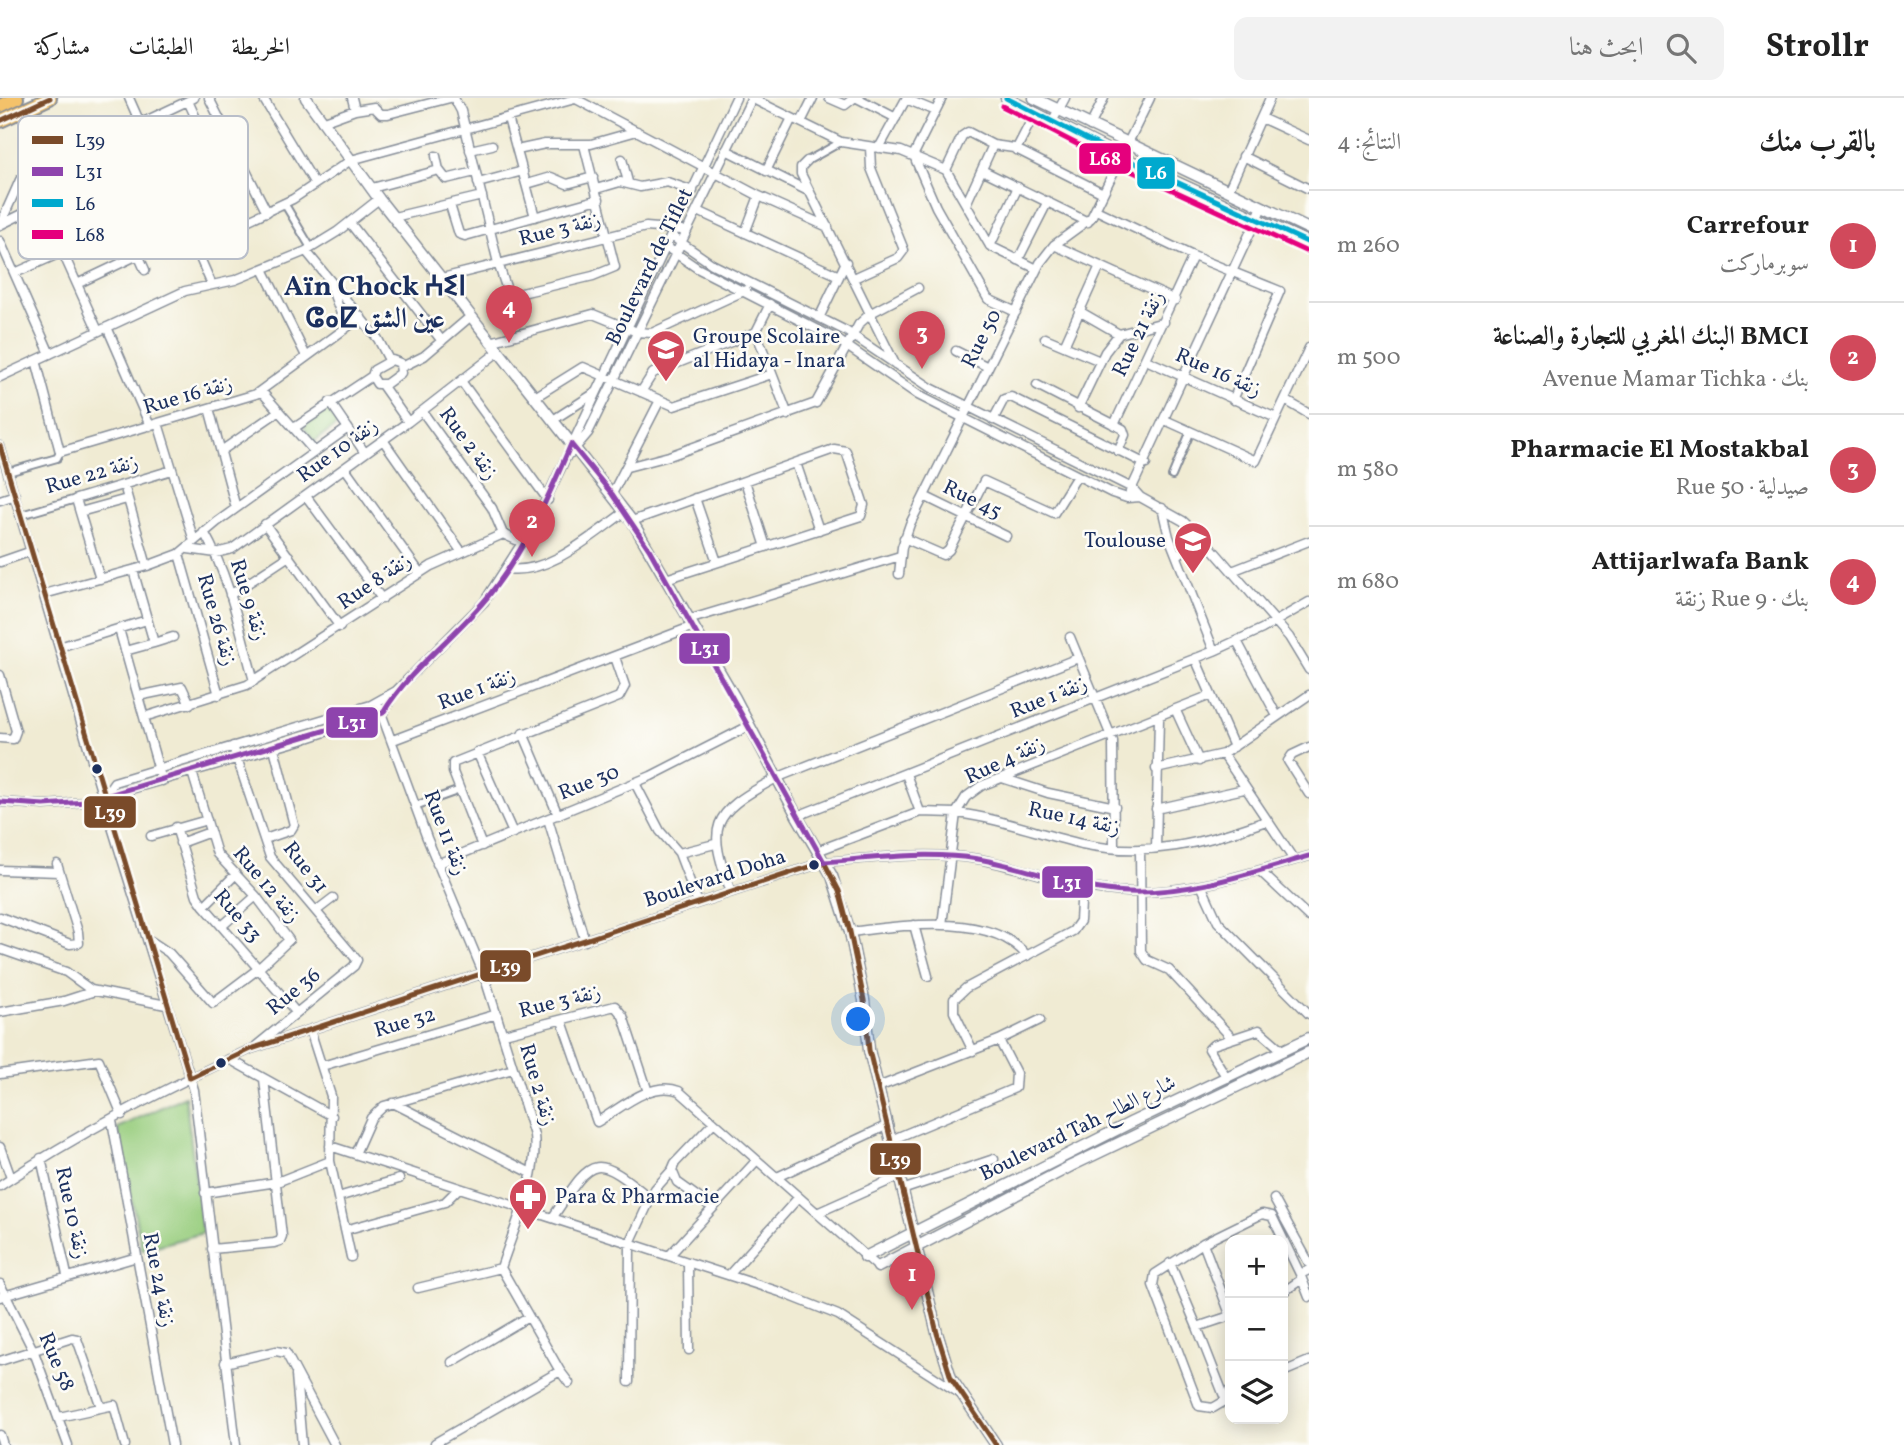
<!DOCTYPE html>
<html lang="ar">
<head>
<meta charset="utf-8">
<style>
  body { margin:0; font-family:Vollkorn,Amiri,"Noto Sans Tifinagh",serif; background:#f2f2f2; color:#222; direction:rtl }
  .controls { position:absolute; right:21px; bottom:21px; display:grid; overflow:hidden; border-radius:14px; box-shadow:0 4px 18px #0003 }
  .controls button { width:63px; height:63px; display:grid; place-items:center; padding:0; border:0; border-bottom:2px solid #e0e0e0; background:#fff; color:#222; font:35px sans-serif }
  .you { position:absolute; left:859px; top:922px; width:24px; height:24px; margin:-18px; border:5px solid #fff; border-radius:50%; background:#1a73e8; box-shadow:0 0 0 10px #1a73e833 }
  .badge { display:grid; place-items:center; width:46px; height:46px; border-radius:50%; background:#d1495b; color:#fff; font-size:23px; font-weight:700 }
  .pin { position:absolute; translate:-50% -58px; filter:drop-shadow(0 2px 4px #0008) }
  .pin::after { content:''; position:absolute; top:37px; width:24px; height:21px; background:inherit; clip-path:polygon(0 0,100% 0,50% 100%) }
  .list { margin:0; padding:0; list-style:none }
  h2 { display:flex; justify-content:space-between; align-items:center; height:91px; margin:0; padding:0 28px; font-size:30px }
  h2 small { font-size:23px; font-weight:400; color:#767676 }
  .list li { display:grid; grid-template-columns:46px 1fr auto; gap:21px; align-items:center; box-sizing:border-box; height:112px; padding:0 28px; border-top:2px solid #e0e0e0 }
  .list b { display:block; font-size:26px; white-space:nowrap }
  .list p { margin:0; font-size:23px; white-space:nowrap; color:#767676 }
  .list em { font-size:23px; font-style:normal; color:#767676 }
  .icon { flex:none; width:38px; height:38px; fill:none; stroke:currentColor; stroke-width:2; stroke-linecap:round; stroke-linejoin:round }
  .map { position:relative; flex:none; width:1309px; height:1347px; overflow:hidden; direction:ltr }
  header { display:flex; align-items:center; gap:42px; box-sizing:border-box; height:98px; padding:0 35px; background:#fff; border-bottom:2px solid #e0e0e0 }
  header strong { font-size:33px }
  nav { display:flex; gap:38px; margin-inline-start:auto; font-size:24px }
  .search { width:490px; height:63px; background:#f2f2f2; display:flex; align-items:center; gap:18px; box-sizing:border-box; padding:0 24px; border-radius:14px; color:#767676; font-size:26px }
  main { display:flex }
  aside { flex:1; background:#fff }
  .map>svg:first-child { display:block }
  .green { fill:#98cd7e; stroke:#5a7e6e; stroke-width:2 }
  .lines { fill:none; stroke-linecap:round; stroke-linejoin:round }
  .pedestrian-casing { stroke:#868d98; stroke-width:10 }
  .minor-casing { stroke:#868d98; stroke-width:11 }
  .tertiary-casing { stroke:#868d98; stroke-width:13 }
  .primary-casing { stroke:#868d98; stroke-width:16 }
  .pedestrian { stroke:#fff; stroke-width:6 }
  .minor { stroke:#fff; stroke-width:8 }
  .tertiary { stroke:#fff; stroke-width:10 }
  .primary { stroke:#f4c26a; stroke-width:12 }
  .bus-1-casing { stroke:#fdfcf7; stroke-width:10 }
  .bus-2-casing { stroke:#fdfcf7; stroke-width:10 }
  .bus-3-casing { stroke:#fdfcf7; stroke-width:10 }
  .bus-4-casing { stroke:#fdfcf7; stroke-width:10 }
  .bus-1 { stroke:#7a4b2a; stroke-width:5 }
  .bus-2 { stroke:#8e44ad; stroke-width:5 }
  .bus-3 { stroke:#00a9ce; stroke-width:5 }
  .bus-4 { stroke:#e5007d; stroke-width:5 }
  .bus-dot { fill:#1b2f5e; stroke:#fdfcf7; stroke-width:2.5 }
  .labels { text-anchor:middle; dominant-baseline:central; stroke-width:5; stroke-linejoin:round; paint-order:stroke }
  .street-label { font-size:21px; fill:#1b2f5e; stroke:#fdfcf7 }
  .poi-label { font-size:21px; fill:#1b2f5e; stroke:#fdfcf7; text-anchor:start }
  .district-label { font-size:28px; font-weight:bold; fill:#1b2f5e; stroke:#fdfcf7 }
  .key { fill:#fdfcf7; stroke:#b9bec9; stroke-width:2 }
  .key-label { font-size:19px; fill:#1b2f5e }
  .line-badge { stroke:#fdfcf7; stroke-width:2.5 }
  .badge-label { font-size:19px; text-anchor:middle; font-weight:bold; fill:#fff }
</style>
</head>
<body>
<header>
<strong>Strollr</strong>
<div class="search"><svg class="icon" aria-label="search" viewBox="0 0 24 24"><circle cx="10" cy="10" r="6"/><path d="M15 15l6 6"/></svg>ابحث هنا</div>
<nav><a>الخريطة</a><a>الطبقات</a><a>مشاركة</a></nav>
</header>
<main>
<aside>
<h2>بالقرب منك<small>النتائج: 4</small></h2>
<ul class="list">
<li><span class="badge">1</span><div><b>Carrefour</b><p>سوبرماركت</p></div><em>260 m</em></li>
<li><span class="badge">2</span><div><b>BMCI البنك المغربي للتجارة والصناعة</b><p>بنك · Avenue Mamar Tichka</p></div><em>500 m</em></li>
<li><span class="badge">3</span><div><b>Pharmacie El Mostakbal</b><p>صيدلية · Rue 50</p></div><em>580 m</em></li>
<li><span class="badge">4</span><div><b>Attijarlwafa Bank</b><p>بنك · Rue 9 زنقة</p></div><em>680 m</em></li>
</ul>
</aside>
<div class="map">
<svg width="1309" height="1347" viewBox="0 0 1309 1347">
  <rect width="100%" height="100%" fill="#fdfcf7"/>
  <filter id="ink" filterUnits="userSpaceOnUse"><feTurbulence type="fractalNoise" baseFrequency=".0143" numOctaves="2"/><feDisplacementMap in="SourceGraphic" scale="14" xChannelSelector="R" yChannelSelector="G"/><feConvolveMatrix kernelMatrix="1 2 1 2 8 2 1 2 1" color-interpolation-filters="sRGB"/></filter>
  <filter id="wash" filterUnits="userSpaceOnUse"><feTurbulence type="fractalNoise" baseFrequency=".00686" numOctaves="4" result="noise"/><feDisplacementMap in="SourceGraphic" scale="28" xChannelSelector="R" yChannelSelector="G"/><feGaussianBlur stdDeviation="1.57" result="paint"/><feColorMatrix in="noise" values="0 0 0 0 0 0 0 0 0 0 0 0 0 0 0 0 0 1.4 0 .05"/><feComposite in="paint" operator="in"/></filter>
  <g filter="url(#wash)">
    <rect width="100%" height="100%" fill="#f0ebd3"/>
    <path class="green" d="M328 311 339 326 314 344 303 328Z
      M185 998 203 1135 142 1152 117 1030Z"/>
  </g>
  <g filter="url(#ink)">
    <g class="lines">
      <defs>
        <path id="pedestrian" d="M807 63 841 44
          M284 105 311 150
          M8 374 57 360 60 354
          M1172 378 1190 335
          M21 417 76 401
          M415 708 460 692"/>
        <path id="minor" d="M129 0 212 187
          M209 0 267 114
          M263 0 315 86
          M352 0 355 12
          M454 0 461 13 498 165 509 198 593 178 615 169 584 47
          M574 0 759 98 828 129
          M751 0 841 44 901 53 946 72 990 148 1037 171
          M829 0 845 7 854 0
          M857 0 896 20
          M942 0 914 56 916 63 936 109 988 201 1016 214
          M188 3 224 81 244 72
          M508 20 535 119
          M1261 20 1309 42
          M322 24 355 12 374 9 381 16H388L450 0
          M801 24 813 0
          M1052 24 1065 0
          M141 25 194 0
          M1090 28 1104 0
          M81 29 145 172
          M879 50 906 1 935 13
          M470 52 492 47
          M517 52 545 46H591L637 33
          M726 52 810 94
          M1016 52 1035 15
          M436 58 439 72
          M1243 58 1309 91
          M622 61 628 84
          M807 63 801 69V76L895 266
          M946 72 962 38 968 34 993 47 1014 50 1103 95
          M982 72 1088 124
          M766 73 792 20
          M478 85 523 73
          M527 86 551 79 567 86 593 79
          M372 90 439 72 446 81 475 74
          M596 91 620 84 640 89 667 84 693 93
          M1228 93 1270 0
          M112 97 162 75
          M967 104 993 47
          M450 107 459 136 465 138 599 101
          M1096 112 1193 158 1280 193 1233 302
          M698 113 839 178
          M394 119 482 98
          M350 125 442 243
          M0 127 20 82 90 48
          M0 127 55 100 57 94 49 68
          M745 135 759 98
          M673 139 712 166 846 233 931 290 1132 390 1140 399 1183 423 1208 446 1289 539 1309 572
          M0 143 50 256
          M196 147 293 101 351 62 575 1
          M1054 147 1175 202
          M990 148 1018 89
          M668 150 697 170 838 242 918 297 1112 395 1127 400 1140 399
          M306 153 378 241 389 262
          M63 155 98 233
          M1018 162 1048 103
          M263 171 306 258
          M15 175 124 127
          M442 180 646 129 681 132
          M854 180 898 160 904 152 871 70 870 49
          M77 186 138 157
          M330 186 346 229
          M1079 213 1119 236 1164 224
          M820 218 846 164
          M107 229 150 328
          M756 234 788 317
          M756 234 770 206
          M1045 240 1100 263
          M490 244 593 216 637 234 652 235 746 192
          M1064 248 1099 170
          M956 253 988 269
          M36 262 60 354 256 296 361 219
          M392 262 400 265 401 275 386 286H377L372 278 374 272Z
          M1146 262 1276 320
          M402 269 424 258 471 218
          M0 279 185 193 235 182 306 153 337 134 379 101
          M461 283 548 402
          M382 287 408 324
          M1037 287 1123 331 1125 337 1118 353
          M261 293 314 353
          M641 294 653 275 756 234
          M535 299 583 269 674 308 772 276
          M1285 302 1309 316
          M330 304 365 355
          M209 310 236 410
          M1078 310 1105 254 1119 236
          M422 313 492 410 503 436
          M553 322 595 295
          M993 322 1004 301 1011 299 1146 366
          M1165 322 1256 363 1309 250
          M158 325 194 443
          M1114 327 1193 158
          M294 330 372 278
          M383 342 461 453
          M0 348 103 700 194 992 236 1347
          M221 353 279 313
          M571 355 588 335 752 0
          M796 365 819 432
          M627 369 669 358 816 305 859 226 871 215 918 190
          M345 370 420 475
          M745 383 766 449
          M124 387 147 468
          M1130 394 1262 109
          M612 396 659 304
          M306 398 382 501
          M924 398 1006 438
          M695 400 717 464
          M0 402 15 397
          M1162 410 1169 439 1214 553
          M80 414 127 401
          M632 423 834 351 846 353 864 407 861 418 666 481
          M265 426 340 529
          M204 434C230 480 240 533 254 583
          M904 440 943 457 949 452 984 383 1054 415 1077 378
          M188 451 216 455 232 451 408 324 498 254
          M179 456 219 597
          M1177 458 1200 438
          M0 464 32 453
          M507 471C549 477 592 437 625 414
          M1232 473 1309 443
          M899 476 902 449 910 426 1040 165 1054 147 1091 120 1150 0
          M100 481 76 401 172 372
          M44 496 147 468 179 456 217 424 348 330
          M230 497 289 458
          M688 522 900 458
          M119 531 162 683
          M1070 539 1113 643 1114 750
          M1237 543 1277 618
          M154 545 173 539
          M59 549 147 522
          M125 553 154 545 133 472
          M1195 560 1234 649
          M0 577 16 633 13 641 0 640
          M138 598 182 589 190 606
          M377 604 427 740 484 877 534 1037C539 1077 513 1132 501 1170L560 1273 435 1345
          M1176 613 1199 663
          M144 619 247 587 431 468 503 436 523 445
          M523 635 558 717
          M393 642 691 529
          M233 648 270 759 357 862 354 868 256 948
          M1309 649 1292 657 1288 663 1309 696
          M477 654 513 735
          M1223 656 1294 762
          M1156 671 1223 656 1309 597
          M906 676 920 714
          M776 680 1078 560
          M1002 680 1048 695 1115 709
          M635 685 660 733 679 755 698 805
          M103 700 114 684 371 607 396 593
          M0 704 44 707 86 704 298 643 383 615 397 592 484 504 535 425 736 0
          M1156 711 1244 691
          M797 718 1214 553 1262 531 1309 504
          M548 721 585 843
          M176 729 197 798 204 808 296 914
          M151 738 207 722
          M265 741 291 732 294 727 274 650
          M180 745 210 734
          M482 748 453 674V665L619 599 625 588 615 559
          M1156 750 1159 620
          M1140 751 1141 853 1147 862 1169 872 1231 939
          M817 753 920 714 956 715 966 699 981 688 1211 597
          M679 755 715 746
          M437 766 651 678 749 628
          M0 772 59 774
          M1261 774 1309 819
          M1202 789 1218 824 1309 916
          M731 794C707 728 710 716 773 682
          M204 808 235 777
          M316 813 333 800
          M0 819 70 846 79 845 78 834 57 766
          M914 827 928 878
          M942 827 956 715C1000 720 1039 736 1082 746 1149 760 1204 745 1266 723
          M222 828 256 798
          M850 834C900 828 992 813 1027 858
          M148 841 169 855 213 905 258 871 289 842 256 798 217 756 192 674
          M0 851 66 874 91 892 166 907
          M0 914 64 903 95 893
          M562 923 597 1024C621 1010 651 982 679 993L878 1169
          M310 932 331 998 330 1063 351 1159
          M504 936 615 908 623 918 648 994
          M973 953 954 914V901L966 890 1073 833 1080 823 1082 787
          M229 961 332 1018
          M322 968 497 916
          M0 976 99 962 122 1017
          M1227 980 1209 951 1213 947 1259 932 1283 953
          M878 989 999 942 1040 922
          M393 1005 531 1075
          M112 1023 172 1347
          M891 1042 1015 990 1016 975 999 942
          M330 1048 780 1194 838 1217 959 1295
          M0 1049 11 1080
          M355 1056 371 1020 384 1008 513 971
          M41 1060 67 1177
          M777 1079 888 1027
          M0 1088C78 1035 165 991 251 951L824 764C875 760 927 753 978 761 1028 770 1076 792 1128 794 1192 796 1248 775 1309 758
          M902 1092 994 1061
          M205 1095 277 1084 330 1063
          M338 1099 399 1081
          M1274 1101 1309 1165
          M713 1110 677 1084 672 1072 675 1065 714 1024
          M817 1115 900 1078
          M553 1119C593 1059 593 1053 651 1101
          M345 1132 445 1104 459 1090
          M1203 1145 1230 1216
          M212 1151 274 1145 280 1143 282 1138 264 981
          M669 1158 757 1062
          M688 1164 689 1252
          M1170 1165 1197 1229 1230 1218
          M1309 1172 1300 1176 1309 1199
          M729 1177 799 1099
          M0 1186 34 1254 68 1347
          M418 1190 501 1170
          M1283 1194 1302 1181
          M0 1199 137 1159
          M1197 1229 1226 1303
          M0 1263 72 1240 77 1241 101 1309
          M452 1264 528 1219
          M225 1265 276 1253 286 1255 335 1347
          M560 1273 569 1285
          M1283 1274 1309 1263
          M296 1277 302 1347
          M629 1284 630 1145 655 1091 672 1072
          M1230 1300 1213 1310 1199 1308 1153 1187 1155 1176 1203 1145 1262 1116 1272 1118 1300 1176
          M59 1319 114 1307 125 1347
          M0 1337 3 1347"/>
        <path id="tertiary" d="M306 0 379 101 632 423 735 600 797 718 832 778 850 834 864 902 869 952 937 1235 951 1280 996 1347
          M1006 0 1120 58 1309 145
          M1034 0 1309 131
          M865 1159 1132 1024 1309 940
          M878 1169 1071 1068 1309 954"/>
        <path id="primary" d="M0 8 17 0
          M0 23 50 0"/>
      </defs>
      <use href="#pedestrian" class="pedestrian-casing"/>
      <use href="#minor" class="minor-casing"/>
      <use href="#tertiary" class="tertiary-casing"/>
      <use href="#primary" class="primary-casing"/>
      <use href="#pedestrian" class="pedestrian"/>
      <use href="#minor" class="minor"/>
      <use href="#tertiary" class="tertiary"/>
      <use href="#primary" class="primary"/>
      <defs>
        <path id="bus-1" d="M0 23 50 0
          M0 348 190 980
          M824 764 839 793 850 834 864 902 869 952 937 1235 951 1280 996 1347
          M190 980 251 951 824 764"/>
        <path id="bus-2" d="M571 346 612 396 649 451 824 764
          M0 704 44 707 86 704 383 615C411 569 457 538 490 496 525 452 549 398 571 346
          M824 764C875 760 927 753 978 761 1028 769 1076 792 1128 794 1190 796 1250 775 1309 758"/>
        <path id="bus-3" d="M1006 0 1120 58 1309 145"/>
        <path id="bus-4" d="M1002 8 1116 66 1305 153"/>
      </defs>
      <use href="#bus-1" class="bus-1-casing"/>
      <use href="#bus-2" class="bus-2-casing"/>
      <use href="#bus-3" class="bus-3-casing"/>
      <use href="#bus-4" class="bus-4-casing"/>
      <use href="#bus-1" class="bus-1"/>
      <use href="#bus-2" class="bus-2"/>
      <use href="#bus-3" class="bus-3"/>
      <use href="#bus-4" class="bus-4"/>
    </g>
  </g>
  <defs>
    <symbol id="school-pin" viewBox="-11 -11 22 30"><path d="M0 17L-7.5 6A9.5 9.5 0 1 1 7.5 6Z" fill="#d1495b" stroke="#fdfcf7"/><path d="M0-5L7-2L0 1L-7-2ZM-4 1L0 2.5L4 1V4Q0 6-4 4Z" fill="#fff"/></symbol>
    <symbol id="pharmacy-pin" viewBox="-11 -11 22 30"><path d="M0 17L-7.5 6A9.5 9.5 0 1 1 7.5 6Z" fill="#d1495b" stroke="#fdfcf7"/><path d="M-2-6h4v4h4v4h-4v4h-4v-4h-4v-4h4Z" fill="#fff"/></symbol>
  </defs>
  <g fill-rule="evenodd">
    <use href="#school-pin" x="644" y="229" width="44" height="60"/>
    <use href="#school-pin" x="1171" y="421" width="44" height="60"/>
    <use href="#pharmacy-pin" x="506" y="1077" width="44" height="60"/>
  </g>
  <g class="bus-dot">
    <circle cx="97" cy="671" r="6"/>
    <circle cx="814" cy="767" r="6"/>
    <circle cx="221" cy="965" r="6"/>
  </g>
  <g class="labels">
    <g class="street-label">
      <text transform="translate(560 132) rotate(-14)">Rue 3 زنقة</text>
      <text transform="translate(650 169) rotate(-64)">Boulevard de Tiflet</text>
      <text transform="translate(1139 236) rotate(-64)">Rue 21 زنقة</text>
      <text transform="translate(982 241) rotate(-63)">Rue 50</text>
      <text transform="translate(1218 275) rotate(24)">Rue 16 زنقة</text>
      <text transform="translate(188 298) rotate(-16)">Rue 16 زنقة</text>
      <text transform="translate(468 346) rotate(54)">Rue 2 زنقة</text>
      <text transform="translate(338 353) rotate(-36)">Rue 10 زنقة</text>
      <text transform="translate(92 377) rotate(-16)">Rue 22 زنقة</text>
      <text transform="translate(972 402) rotate(26)">Rue 45</text>
      <text transform="translate(375 484) rotate(-34)">Rue 8 زنقة</text>
      <text transform="translate(248 502) rotate(73)">Rue 9 زنقة</text>
      <text transform="translate(216 522) rotate(74)">Rue 26 زنقة</text>
      <text transform="translate(477 592) rotate(-21)">Rue 1 زنقة</text>
      <text transform="translate(1049 600) rotate(-22)">Rue 1 زنقة</text>
      <text transform="translate(1005 663) rotate(-25)">Rue 4 زنقة</text>
      <text transform="translate(589 685) rotate(-22)">Rue 30</text>
      <text transform="translate(1074 721) rotate(12)">Rue 14 زنقة</text>
      <text transform="translate(445 735) rotate(69)">Rue 11 زنقة</text>
      <text transform="translate(305 770) rotate(52)">Rue 31</text>
      <text transform="translate(715 781) rotate(-18)">Boulevard Doha</text>
      <text transform="translate(266 787) rotate(50)">Rue 12 زنقة</text>
      <text transform="translate(237 818) rotate(50)">Rue 33</text>
      <text transform="translate(294 894) rotate(-39)">Rue 36</text>
      <text transform="translate(560 904) rotate(-14)">Rue 3 زنقة</text>
      <text transform="translate(405 925) rotate(-16)">Rue 32</text>
      <text transform="translate(537 987) rotate(74)">Rue 2 زنقة</text>
      <text transform="translate(1078 1031) rotate(-26)">Boulevard Tah شارع الطاح</text>
      <text transform="translate(71 1115) rotate(78)">Rue 10 زنقة</text>
      <text transform="translate(158 1182) rotate(79)">Rue 24 زنقة</text>
      <text transform="translate(56 1264) rotate(67)">Rue 58</text>
    </g>
    <g class="poi-label">
      <text x="693" y="239">Groupe Scolaire<tspan x="693" dy="24">al Hidaya - Inara</tspan></text>
      <text x="1166" y="443" text-anchor="end">Toulouse</text>
      <text x="555" y="1099">Para &amp; Pharmacie</text>
    </g>
    <g class="district-label">
      <text x="375" y="189">Aïn Chock ⵄⵉⵏ<tspan x="375" dy="32">ⵛⴰⵇ عين الشق</tspan></text>
    </g>
  </g>
  <rect x="18" y="18" width="230" height="143" rx="10" class="key"/>
  <rect x="32" y="38" width="31" height="8" fill="#7a4b2a"/>
  <rect x="32" y="69" width="31" height="9" fill="#8e44ad"/>
  <rect x="32" y="101" width="31" height="8" fill="#00a9ce"/>
  <rect x="32" y="132" width="31" height="9" fill="#e5007d"/>
  <g class="key-label">
    <text x="75" y="49">L39</text>
    <text x="75" y="80">L31</text>
    <text x="75" y="112">L6</text>
    <text x="75" y="143">L68</text>
  </g>
  <g class="line-badge">
    <rect x="1078" y="44" width="54" height="33" rx="7" fill="#e5007d"/>
    <rect x="1136" y="58" width="40" height="34" rx="7" fill="#00a9ce"/>
    <rect x="678" y="534" width="53" height="33" rx="7" fill="#8e44ad"/>
    <rect x="325" y="608" width="54" height="33" rx="7" fill="#8e44ad"/>
    <rect x="83" y="697" width="54" height="34" rx="7" fill="#7a4b2a"/>
    <rect x="1041" y="767" width="53" height="34" rx="7" fill="#8e44ad"/>
    <rect x="479" y="851" width="53" height="34" rx="7" fill="#7a4b2a"/>
    <rect x="869" y="1044" width="53" height="34" rx="7" fill="#7a4b2a"/>
  </g>
  <g class="badge-label">
    <text x="1105" y="67">L68</text>
    <text x="1156" y="81">L6</text>
    <text x="705" y="557">L31</text>
    <text x="352" y="631">L31</text>
    <text x="110" y="721">L39</text>
    <text x="1067" y="791">L31</text>
    <text x="505" y="875">L39</text>
    <text x="895" y="1068">L39</text>
  </g>
</svg>
<div class="controls">
<button>+</button>
<button>−</button>
<button><svg class="icon" aria-label="layers" viewBox="0 0 24 24"><path d="M12 4l9 5-9 5-9-5zM3 14l9 5 9-5"/></svg></button>
</div>
<div class="you"></div>
<div class="pin badge" style="left:912px;top:1212px">1</div>
<div class="pin badge" style="left:532px;top:459px">2</div>
<div class="pin badge" style="left:922px;top:271px">3</div>
<div class="pin badge" style="left:509px;top:245px">4</div>
</div>
</main>
</body>
</html>
